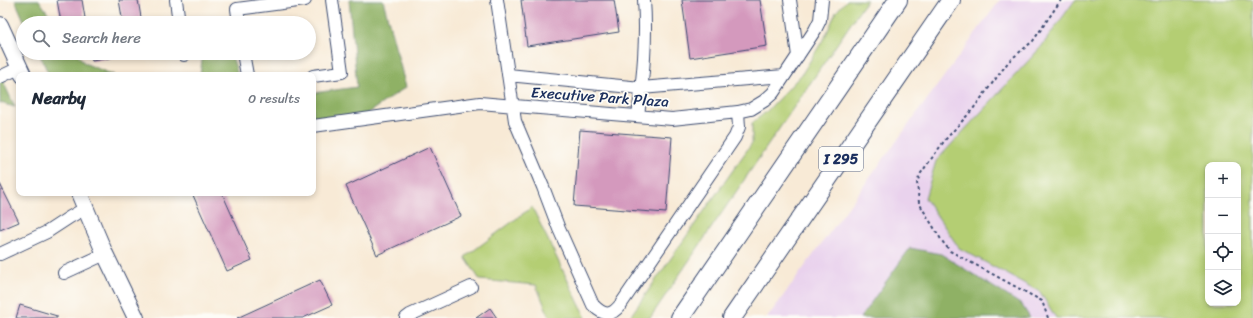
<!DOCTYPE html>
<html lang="en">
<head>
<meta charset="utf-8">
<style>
  body { margin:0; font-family:Sriracha,sans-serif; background:#f2f2f3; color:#1f2937 }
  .controls { position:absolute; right:12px; bottom:12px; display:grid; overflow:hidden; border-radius:8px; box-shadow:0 2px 6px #0003 }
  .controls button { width:36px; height:36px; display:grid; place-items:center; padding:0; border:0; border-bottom:1px solid #e0e1e3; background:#fff; color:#1f2937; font:20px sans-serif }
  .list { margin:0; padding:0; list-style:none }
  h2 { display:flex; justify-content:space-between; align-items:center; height:52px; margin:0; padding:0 16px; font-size:17px }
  h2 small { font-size:13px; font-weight:400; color:#747a83 }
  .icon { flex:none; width:22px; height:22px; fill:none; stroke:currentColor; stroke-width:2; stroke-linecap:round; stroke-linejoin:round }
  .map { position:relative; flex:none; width:1253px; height:318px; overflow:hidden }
  .search { position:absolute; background:#fff; box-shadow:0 2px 6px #0003; left:16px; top:16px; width:300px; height:44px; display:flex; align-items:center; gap:10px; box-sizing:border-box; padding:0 14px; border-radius:22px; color:#747a83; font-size:15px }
  .panel { position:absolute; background:#fff; box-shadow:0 2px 6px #0003; left:16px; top:72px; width:300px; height:124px; border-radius:8px }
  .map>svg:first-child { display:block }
  .built { fill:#e9d2ed; fill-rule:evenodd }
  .green { fill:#b4ce73; stroke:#687e68; fill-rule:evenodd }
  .forest { fill:#8fb165; stroke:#557062 }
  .building { fill:#d499bd }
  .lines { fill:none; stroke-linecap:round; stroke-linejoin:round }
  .minor-casing { stroke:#3c4b70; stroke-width:14 }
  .major-casing { stroke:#3c4b70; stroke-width:18 }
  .highway-casing { stroke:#3c4b70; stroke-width:20 }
  .path { stroke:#3c4b70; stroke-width:2; stroke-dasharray:3 3; stroke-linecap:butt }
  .minor { stroke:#fff; stroke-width:12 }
  .major { stroke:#fff; stroke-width:16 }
  .highway { stroke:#fff; stroke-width:18 }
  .labels { text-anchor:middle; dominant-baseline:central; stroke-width:3.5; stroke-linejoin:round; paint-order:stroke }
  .shield { fill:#fdfcf7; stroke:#5f6c8c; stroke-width:1 }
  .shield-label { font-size:14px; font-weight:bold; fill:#1b2f5e }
  .street-label { font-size:15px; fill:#1b2f5e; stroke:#fdfcf7 }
</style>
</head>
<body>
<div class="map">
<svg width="1253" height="318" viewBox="0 0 1253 318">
  <rect width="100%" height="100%" fill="#fdfcf7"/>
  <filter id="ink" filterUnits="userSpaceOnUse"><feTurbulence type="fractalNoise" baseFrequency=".025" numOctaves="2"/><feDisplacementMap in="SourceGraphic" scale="8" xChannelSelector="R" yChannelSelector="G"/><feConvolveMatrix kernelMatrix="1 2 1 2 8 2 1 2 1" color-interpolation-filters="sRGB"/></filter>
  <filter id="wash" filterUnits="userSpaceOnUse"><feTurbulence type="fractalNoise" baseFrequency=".012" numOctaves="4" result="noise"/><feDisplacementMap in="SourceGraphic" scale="16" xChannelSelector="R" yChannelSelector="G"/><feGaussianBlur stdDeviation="0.9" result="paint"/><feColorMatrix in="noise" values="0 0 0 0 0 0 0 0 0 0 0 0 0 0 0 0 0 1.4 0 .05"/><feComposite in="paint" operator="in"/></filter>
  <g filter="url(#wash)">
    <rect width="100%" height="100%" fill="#f8ead6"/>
    <path class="built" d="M1000 0H1253V318H767ZM1208 165H1238V303H1208Z"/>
    <path class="green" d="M847 0H867L650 318H629L752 143V123L766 112 802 74 826 35 836 12Z
      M1075 0H1253V318H1056L1040 292 959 248 925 198 936 161 1041 47ZM1208 165H1238V303H1208Z
      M532 207 586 318H550L536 285 480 280 465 257Z"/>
    <path class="forest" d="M15 0H39L55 23H25Z
      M349 0H383L406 87 359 119 313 124V93L357 87Z
      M39 53H77L84 63 114 75H49Z
      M203 53H231L238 75H200Z
      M0 75 15 107 0 103Z
      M910 248 941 254 1022 305 1030 318H860Z"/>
    <g id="blocks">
      <path class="building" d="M57 0H82L85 18 61 22Z
        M119 0H138L142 23H123Z
        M521 0H614L619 32 527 46Z
        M682 0H760L767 46 690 58Z
        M90 53H115V57L92 61Z
        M580 130 672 137 666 213 574 206Z
        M430 147 461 216 377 255 346 186Z
        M0 184 19 222 0 230Z
        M192 193H222L252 260 227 271Z
        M320 280 332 305 303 318H237Z
        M20 305 57 316V318H16Z
        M490 308 497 318H476Z"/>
    </g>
  </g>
  <g filter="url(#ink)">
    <use href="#blocks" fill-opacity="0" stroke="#3c4b70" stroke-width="1"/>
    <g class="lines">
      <defs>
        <path id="minor" d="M176 0 179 23
          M497 0 515 121 543 187 559 229 593 305C604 316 611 317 621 304L735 137 739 127 738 112
          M790 0 798 56
          M239 23 237 9 305 0
          M184 53V55
          M243 53 247 75
          M508 75 641 88 784 76
          M313 76 342 72 332 0
          M0 77 19 68
          M638 116C643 77 647 39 644 0
          M313 126 480 103 672 119 738 112 751 109 764 101 773 93 815 30 820 20 822 0
          M0 254 47 232 70 217 86 208
          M64 273 105 254
          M406 318 410 315 471 287"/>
        <path id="major" d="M0 25 23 75
          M79 193 105 254 136 318"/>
        <path id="highway" d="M680 318 898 0
          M732 318 951 0"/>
      </defs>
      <use href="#minor" class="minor-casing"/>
      <use href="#major" class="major-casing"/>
      <use href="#highway" class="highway-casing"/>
      <path class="path" d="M1048 318 1042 301 950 251 942 241 919 203 917 182 921 173 945 140 973 109 1009 61 1033 41 1061 0"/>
      <use href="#minor" class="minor"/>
      <use href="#major" class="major"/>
      <use href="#highway" class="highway"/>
    </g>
  </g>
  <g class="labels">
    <rect class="shield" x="819" y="147" width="44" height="24" rx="3"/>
    <g class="shield-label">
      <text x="841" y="159">I 295</text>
    </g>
    <g class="street-label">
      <text transform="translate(600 97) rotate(4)">Executive Park Plaza</text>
    </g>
  </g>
</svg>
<div class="controls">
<button>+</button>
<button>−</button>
<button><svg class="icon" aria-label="locate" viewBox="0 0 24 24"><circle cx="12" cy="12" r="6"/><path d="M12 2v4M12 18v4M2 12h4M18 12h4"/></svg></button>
<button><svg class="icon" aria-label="layers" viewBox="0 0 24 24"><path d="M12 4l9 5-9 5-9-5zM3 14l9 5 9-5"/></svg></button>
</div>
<div class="search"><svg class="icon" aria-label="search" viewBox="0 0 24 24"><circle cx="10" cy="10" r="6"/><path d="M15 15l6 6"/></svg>Search here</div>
<section class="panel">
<h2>Nearby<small>0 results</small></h2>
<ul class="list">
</ul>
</section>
</div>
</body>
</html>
